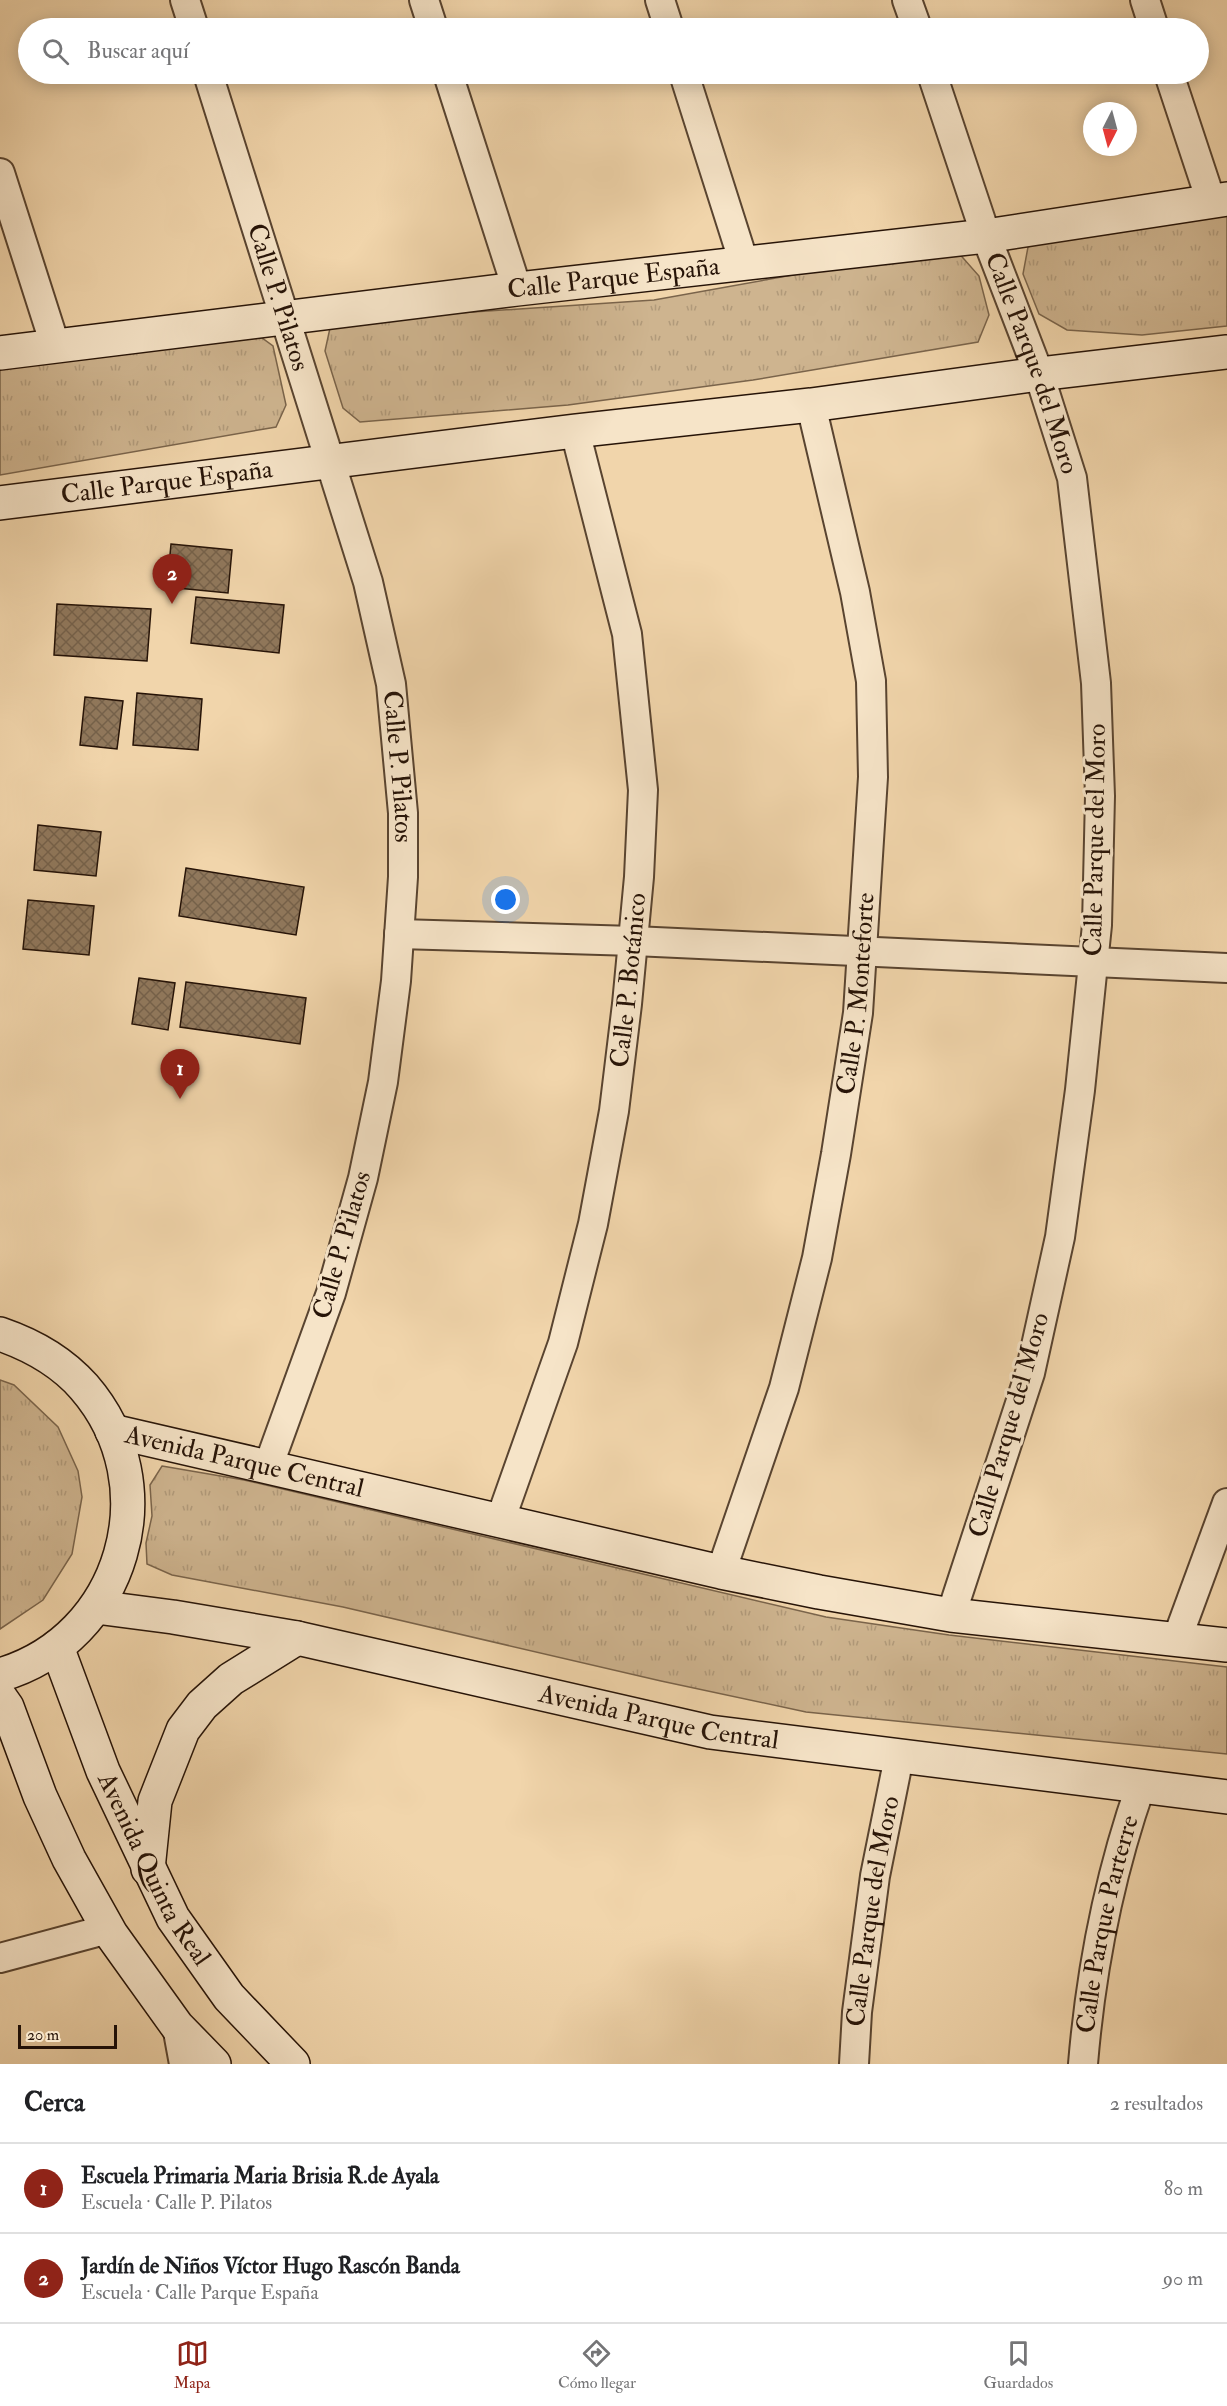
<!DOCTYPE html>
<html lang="es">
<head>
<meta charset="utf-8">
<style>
  body { margin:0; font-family:"IM FELL Double Pica",serif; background:#f6f6f6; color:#202124 }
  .compass { position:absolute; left:1083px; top:102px; width:54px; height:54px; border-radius:50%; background:#fff; box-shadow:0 3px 15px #0003; rotate:186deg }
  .scale { position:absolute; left:18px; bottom:15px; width:99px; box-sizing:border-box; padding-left:6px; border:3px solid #261307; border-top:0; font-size:16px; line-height:21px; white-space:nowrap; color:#261307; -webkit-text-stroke:4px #f6e4c8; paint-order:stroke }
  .you { position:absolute; left:506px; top:900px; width:21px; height:21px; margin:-15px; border:4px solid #fff; border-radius:50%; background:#1a73e8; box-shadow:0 0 0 9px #1a73e833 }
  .badge { display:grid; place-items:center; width:39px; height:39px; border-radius:50%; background:#8f2418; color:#fff; font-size:20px; font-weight:700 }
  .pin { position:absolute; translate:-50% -50px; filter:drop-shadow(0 2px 3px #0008) }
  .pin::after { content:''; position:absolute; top:32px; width:21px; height:18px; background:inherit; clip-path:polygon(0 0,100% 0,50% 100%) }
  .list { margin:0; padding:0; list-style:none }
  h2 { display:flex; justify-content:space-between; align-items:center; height:78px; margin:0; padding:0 24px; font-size:26px }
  h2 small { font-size:20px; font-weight:400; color:#757577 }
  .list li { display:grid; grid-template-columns:39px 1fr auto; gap:18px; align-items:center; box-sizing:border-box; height:90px; padding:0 24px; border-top:2px solid #e0e0e0 }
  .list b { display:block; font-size:22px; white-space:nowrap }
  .list p { margin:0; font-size:20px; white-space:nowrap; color:#757577 }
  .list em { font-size:20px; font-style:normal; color:#757577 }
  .icon { flex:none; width:33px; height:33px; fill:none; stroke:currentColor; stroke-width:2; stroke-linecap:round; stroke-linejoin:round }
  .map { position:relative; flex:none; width:1227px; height:2064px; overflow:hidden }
  .search { position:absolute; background:#fff; box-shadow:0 3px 15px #0003; left:18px; right:18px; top:18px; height:66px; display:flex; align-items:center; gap:15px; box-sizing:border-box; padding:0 21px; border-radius:33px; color:#757577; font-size:22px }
  .sheet { height:258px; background:#fff }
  nav { display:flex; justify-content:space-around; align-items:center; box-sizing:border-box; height:84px; border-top:2px solid #e0e0e0; background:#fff; font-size:16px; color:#757577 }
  nav a { display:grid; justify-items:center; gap:3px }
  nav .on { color:#8f2418 }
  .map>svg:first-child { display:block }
  .grass { fill:url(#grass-tufts); stroke:#7a644b; stroke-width:1.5 }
  .building { fill:url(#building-cross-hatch); stroke:#261307; stroke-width:1.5 }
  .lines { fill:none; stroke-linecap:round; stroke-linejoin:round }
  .street-casing { stroke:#594430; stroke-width:32 }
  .secondary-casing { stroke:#261307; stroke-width:36 }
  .street { stroke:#f6e4c8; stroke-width:28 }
  .secondary { stroke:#f6e4c8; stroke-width:33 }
  .labels { text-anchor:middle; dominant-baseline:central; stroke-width:6; stroke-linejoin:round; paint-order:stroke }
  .street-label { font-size:26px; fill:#261307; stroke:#f6e4c8 }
</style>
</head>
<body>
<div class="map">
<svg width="1227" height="2064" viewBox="0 0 1227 2064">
  <defs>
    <pattern id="grass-tufts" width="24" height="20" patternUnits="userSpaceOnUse" patternTransform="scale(1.5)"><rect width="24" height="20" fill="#ceb48f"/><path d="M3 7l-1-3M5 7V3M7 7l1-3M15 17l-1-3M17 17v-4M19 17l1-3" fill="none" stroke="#b19a7a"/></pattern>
    <pattern id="building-cross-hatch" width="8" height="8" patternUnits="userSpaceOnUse" patternTransform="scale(1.5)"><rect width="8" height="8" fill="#90785c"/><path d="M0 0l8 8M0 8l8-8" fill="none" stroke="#75614a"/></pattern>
  </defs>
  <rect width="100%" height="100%" fill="#f1d5ab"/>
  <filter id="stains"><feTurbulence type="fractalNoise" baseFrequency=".00333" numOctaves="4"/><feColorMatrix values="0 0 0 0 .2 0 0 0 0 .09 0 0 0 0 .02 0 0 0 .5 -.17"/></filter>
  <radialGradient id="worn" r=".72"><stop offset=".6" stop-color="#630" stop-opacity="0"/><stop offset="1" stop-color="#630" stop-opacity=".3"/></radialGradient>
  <path class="grass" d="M1227 213V326L1142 335 1067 330 1039 314 1023 274 1028 247 1054 234Z
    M956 250 979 276 989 315 978 342 753 380 568 405 360 422 343 408 325 351 330 328 354 320 654 300 904 255Z
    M254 332 273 346 286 405 276 427 0 475V369Z
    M0 1380 14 1385 58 1427 78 1471 82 1497 72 1554 43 1600 0 1629Z
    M162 1466 244 1480 826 1617 949 1635 1227 1667V1754L806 1712 661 1681 343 1607 172 1575 147 1564 146 1543 152 1516 150 1485Z"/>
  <path class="building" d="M171 544 232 550 228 593 167 587Z
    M196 597 284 605 279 653 191 643Z
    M57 604 151 609 147 661 54 655Z
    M137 693 202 699 198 750 133 745Z
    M85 697 123 701 117 749 80 745Z
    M38 825 101 832 96 876 34 870Z
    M186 868 304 887 296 935 179 916Z
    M28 900 94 906 89 955 23 949Z
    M139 978 175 983 168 1030 132 1024Z
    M186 982 306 998 300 1044 180 1027Z"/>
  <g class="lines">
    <defs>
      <g id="street">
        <path d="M185 0 194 28"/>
        <path d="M424 0 433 28"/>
        <path d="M660 0 669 28"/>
        <path d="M907 0 917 28"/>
        <path d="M1145 0 1154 28"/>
        <path id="s1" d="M208 74 368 582 391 684 403 813V877L396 981 383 1082 363 1178 331 1293 268 1467"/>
        <path d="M448 74 517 289"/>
        <path d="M684 74 744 263"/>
        <path id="s2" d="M932 74 986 236 1039 374 1072 478 1096 683 1100 796 1097 925 1080 1090 1060 1237 1030 1373 951 1615"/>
        <path d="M1169 74 1211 201"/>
        <path d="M0 173 55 345"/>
        <path d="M399 934 634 941 1227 968"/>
        <path id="s3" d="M500 1521 563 1343 593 1224 614 1111 627 1004 639 877 643 790 627 634 575 431"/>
        <path id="s4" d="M721 1572 784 1388 817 1258 836 1154 858 1013 873 777 871 681 855 592 811 405"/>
        <path d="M1177 1639 1227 1503"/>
        <path d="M0 1958 108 1929"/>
        <path d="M177 2026 184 2064"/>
        <path id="s5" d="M854 2064 857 2012 875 1876 899 1757"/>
        <path id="s6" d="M1083 2064C1091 1968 1109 1876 1141 1785"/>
      </g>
      <g id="secondary">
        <path id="s7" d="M0 353 517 289 986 236 1227 199"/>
        <path id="s8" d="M0 503 575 431 811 405 1039 374 1227 352"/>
        <path d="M0 1334C32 1345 62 1362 84 1387 169 1485 124 1639 0 1675"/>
        <path id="s9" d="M112 1431 721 1572 819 1592 951 1615 1227 1645"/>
        <path id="s10" d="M96 1607 173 1617 297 1638 710 1732 1227 1797"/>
        <path id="s11" d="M57 1647 103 1771 173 1918 229 1997 293 2064"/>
        <path d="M0 1697 7 1707 40 1796 69 1859 111 1934 177 2026 214 2064"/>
        <path d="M148 1869 155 1801 183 1730 202 1705 231 1679 297 1638"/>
      </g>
    </defs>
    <use href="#street" class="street-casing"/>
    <use href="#secondary" class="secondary-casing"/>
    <use href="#street" class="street"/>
    <use href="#secondary" class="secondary"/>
  </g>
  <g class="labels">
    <g class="street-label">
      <text stroke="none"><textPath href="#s7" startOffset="618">Calle Parque España</textPath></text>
      <text stroke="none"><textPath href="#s1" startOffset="234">Calle P. Pilatos</textPath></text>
      <text stroke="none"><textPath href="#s2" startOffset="306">Calle Parque del Moro</textPath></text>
      <text stroke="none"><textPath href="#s8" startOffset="168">Calle Parque España</textPath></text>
      <text stroke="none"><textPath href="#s1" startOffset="720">Calle P. Pilatos</textPath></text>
      <text transform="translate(1095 840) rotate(-89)">Calle Parque del Moro</text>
      <text stroke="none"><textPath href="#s3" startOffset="558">Calle P. Botánico</textPath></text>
      <text stroke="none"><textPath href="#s4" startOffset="596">Calle P. Monteforte</textPath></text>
      <text transform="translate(342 1245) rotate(-74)">Calle P. Pilatos</text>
      <text transform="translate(1009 1425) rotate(-74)">Calle Parque del Moro</text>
      <text stroke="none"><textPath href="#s9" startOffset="136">Avenida Parque Central</textPath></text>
      <text stroke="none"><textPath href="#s10" startOffset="574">Avenida Parque Central</textPath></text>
      <text stroke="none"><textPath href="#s11" startOffset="243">Avenida Quinta Real</textPath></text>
      <text stroke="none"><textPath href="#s5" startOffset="154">Calle Parque del Moro</textPath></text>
      <text stroke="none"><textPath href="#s6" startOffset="142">Calle Parque Parterre</textPath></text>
    </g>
  </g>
  <rect width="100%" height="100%" filter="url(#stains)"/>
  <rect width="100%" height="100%" fill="url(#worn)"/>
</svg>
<svg class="compass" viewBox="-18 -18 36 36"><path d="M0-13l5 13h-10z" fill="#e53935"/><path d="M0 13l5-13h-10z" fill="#757577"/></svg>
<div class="scale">20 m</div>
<div class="you"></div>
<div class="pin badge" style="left:180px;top:1099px">1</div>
<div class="pin badge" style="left:172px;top:604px">2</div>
<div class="search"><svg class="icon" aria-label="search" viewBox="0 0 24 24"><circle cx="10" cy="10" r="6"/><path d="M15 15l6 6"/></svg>Buscar aquí</div>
</div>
<section class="sheet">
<h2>Cerca<small>2 resultados</small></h2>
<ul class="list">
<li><span class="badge">1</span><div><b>Escuela Primaria Maria Brisia R.de Ayala</b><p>Escuela · Calle P. Pilatos</p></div><em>80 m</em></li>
<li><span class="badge">2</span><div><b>Jardín de Niños Víctor Hugo Rascón Banda</b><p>Escuela · Calle Parque España</p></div><em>90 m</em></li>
</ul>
</section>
<nav>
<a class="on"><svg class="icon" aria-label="map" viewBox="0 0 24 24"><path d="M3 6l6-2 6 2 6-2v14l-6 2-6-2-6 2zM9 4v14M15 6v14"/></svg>Mapa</a>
<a><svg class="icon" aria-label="directions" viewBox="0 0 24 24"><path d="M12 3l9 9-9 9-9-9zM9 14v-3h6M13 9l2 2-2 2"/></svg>Cómo llegar</a>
<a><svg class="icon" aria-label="saved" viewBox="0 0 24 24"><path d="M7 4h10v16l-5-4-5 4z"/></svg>Guardados</a>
</nav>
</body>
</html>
